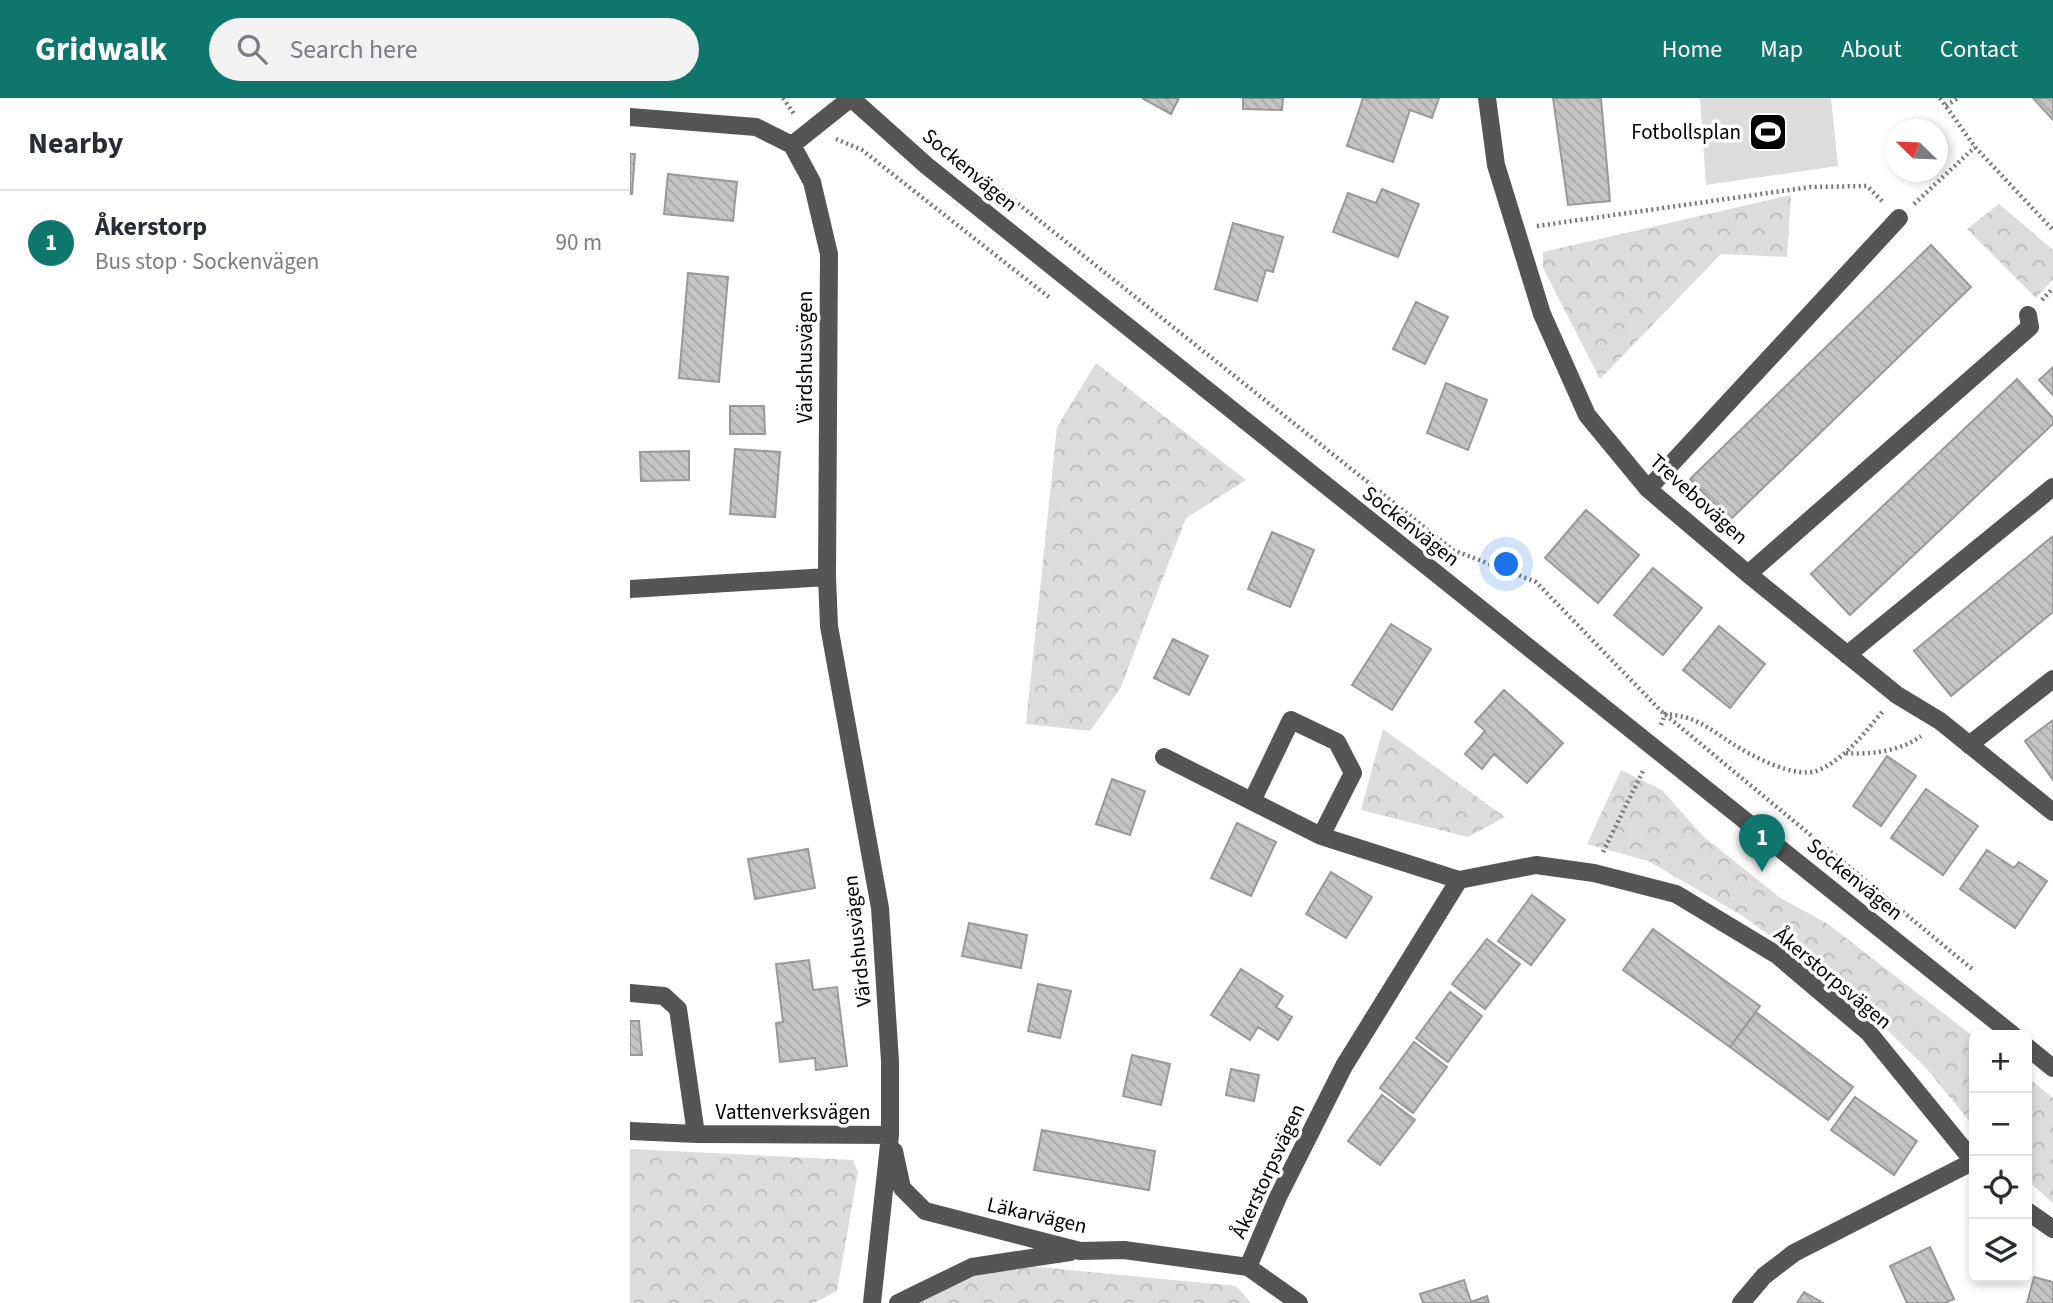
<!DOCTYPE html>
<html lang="en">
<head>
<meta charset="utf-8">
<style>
  body { margin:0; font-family:"Source Sans 3",sans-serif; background:#f2f2f3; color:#2b2b33 }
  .controls { position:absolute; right:21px; bottom:21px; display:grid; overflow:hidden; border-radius:10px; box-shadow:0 4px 10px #0003 }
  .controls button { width:63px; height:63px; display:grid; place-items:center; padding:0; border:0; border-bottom:2px solid #e1e1e2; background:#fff; color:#2b2b33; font:35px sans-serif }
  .compass { position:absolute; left:1255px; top:21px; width:63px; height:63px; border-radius:50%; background:#fff; box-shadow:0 4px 10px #0003; rotate:293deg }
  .you { position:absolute; left:877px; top:467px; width:24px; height:24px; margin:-18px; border:5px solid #fff; border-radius:50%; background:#1a73e8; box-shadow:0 0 0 10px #1a73e833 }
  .badge { display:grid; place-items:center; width:46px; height:46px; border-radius:50%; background:#0f766e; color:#fff; font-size:23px; font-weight:700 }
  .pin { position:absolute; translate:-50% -58px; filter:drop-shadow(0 2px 4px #0008) }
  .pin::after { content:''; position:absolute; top:37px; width:24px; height:21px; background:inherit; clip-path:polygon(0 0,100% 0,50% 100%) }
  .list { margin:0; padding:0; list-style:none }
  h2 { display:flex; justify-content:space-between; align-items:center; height:91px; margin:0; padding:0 28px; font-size:30px }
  h2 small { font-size:23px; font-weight:400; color:#7c7c81 }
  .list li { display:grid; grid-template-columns:46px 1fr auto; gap:21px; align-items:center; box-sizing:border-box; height:105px; padding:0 28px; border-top:2px solid #e1e1e2 }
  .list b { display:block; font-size:26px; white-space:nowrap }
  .list p { margin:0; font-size:23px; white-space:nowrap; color:#7c7c81 }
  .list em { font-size:23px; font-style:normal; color:#7c7c81 }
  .icon { flex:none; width:38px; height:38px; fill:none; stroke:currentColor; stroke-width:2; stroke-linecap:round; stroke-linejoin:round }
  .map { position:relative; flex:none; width:1423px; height:1205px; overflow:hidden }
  header { display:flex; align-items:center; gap:42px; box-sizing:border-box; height:98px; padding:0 35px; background:#0f766e; color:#fff }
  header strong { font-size:33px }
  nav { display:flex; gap:38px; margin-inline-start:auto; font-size:24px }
  .search { width:490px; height:63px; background:#f2f2f3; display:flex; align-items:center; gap:18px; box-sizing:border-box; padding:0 24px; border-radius:38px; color:#7c7c81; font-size:26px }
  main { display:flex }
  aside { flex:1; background:#fff }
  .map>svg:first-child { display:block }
  .forest { fill:url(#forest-crowns) }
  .pitch { fill:#dcdcdc }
  .building { fill:url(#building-back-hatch); stroke:#999; stroke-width:2 }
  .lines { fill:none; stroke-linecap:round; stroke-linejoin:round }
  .path { stroke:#777; stroke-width:4.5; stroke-dasharray:2 3.5; stroke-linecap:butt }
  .minor { stroke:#555; stroke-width:18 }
  .labels { text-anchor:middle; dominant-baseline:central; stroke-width:7; stroke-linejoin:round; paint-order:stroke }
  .poi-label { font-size:21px; fill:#000; stroke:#fff; text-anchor:end }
  .street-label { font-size:21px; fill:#000; stroke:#fff }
</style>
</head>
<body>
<header>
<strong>Gridwalk</strong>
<div class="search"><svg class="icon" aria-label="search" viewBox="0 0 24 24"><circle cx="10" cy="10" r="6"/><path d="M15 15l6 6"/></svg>Search here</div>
<nav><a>Home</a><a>Map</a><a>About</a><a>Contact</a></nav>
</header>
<main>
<aside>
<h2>Nearby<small></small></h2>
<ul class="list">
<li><span class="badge">1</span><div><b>Åkerstorp</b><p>Bus stop · Sockenvägen</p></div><em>90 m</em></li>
</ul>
</aside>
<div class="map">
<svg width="1423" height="1205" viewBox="0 0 1423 1205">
  <defs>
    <pattern id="forest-crowns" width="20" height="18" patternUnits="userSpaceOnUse" patternTransform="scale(1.75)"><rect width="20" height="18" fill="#dcdcdc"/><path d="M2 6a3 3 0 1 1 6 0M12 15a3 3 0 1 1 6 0" fill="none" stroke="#bbb"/></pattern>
    <pattern id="building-back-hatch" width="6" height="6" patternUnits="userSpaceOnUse" patternTransform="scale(1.75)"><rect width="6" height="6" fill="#c4c4c4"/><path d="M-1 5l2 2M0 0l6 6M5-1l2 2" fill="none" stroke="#a7a7a7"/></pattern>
  </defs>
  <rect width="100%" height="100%" fill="#fff"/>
  <path class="forest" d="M1161 97 1157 159 1091 156 970 281 913 170V154Z
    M1369 106 1423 152V181L1406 200 1337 131Z
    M466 265 616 382 556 420 490 591 460 633 396 626 427 329Z
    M753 631 875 719 838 739 731 712Z
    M991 672 1032 692 1073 738 1149 799 1198 826 1344 939V1029L1296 970 1232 907 1113 818 1018 763 957 746Z
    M1397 979 1423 1000V1105L1397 1082Z
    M0 1051 223 1062 228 1074 207 1193 184 1205H0Z
    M346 1163 606 1188 621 1205H262Z"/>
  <path class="pitch" d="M1070 0H1201L1208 68 1076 87Z"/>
  <path class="building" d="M512 0H549L541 16Z
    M613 0H653L652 12 613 11Z
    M733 0H809L802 20 780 12 763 64 717 48Z
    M923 0H971L980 103 938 107Z
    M1403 0H1423V22Z
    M0 56H5L2 96H0Z
    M38 76 107 84 103 123 34 116Z
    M752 91 789 106 768 159 703 134 718 95 746 105Z
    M603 125 653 139 643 174 636 172 627 203 585 191Z
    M1301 147 1341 189 1100 422 1060 381Z
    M58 175 98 179 89 284 49 280Z
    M786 204 818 219 795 266 763 251Z
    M1423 269V297L1409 282Z
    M1387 281 1423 320V326L1220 517 1181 476Z
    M816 285 857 302 838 352 797 335Z
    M100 308H134L135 336H100Z
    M105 351 150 354 145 419 100 416Z
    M59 353V382L11 383 10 354Z
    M956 412 1009 457 968 505 915 460Z
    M642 434 684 452 660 509 618 491Z
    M1423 438V514L1321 598 1284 553Z
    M1023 470 1072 510 1033 557 984 517Z
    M761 526 801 551 762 612 722 587Z
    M1089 528 1135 566 1100 610 1053 572Z
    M543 541 578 558 559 597 524 580Z
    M874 592 933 645 897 685 864 656 852 671 835 656 855 633 845 624Z
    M1423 622V682L1395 643Z
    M1257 658 1286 678 1251 728 1223 708Z
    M482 681 515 693 500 737 466 726Z
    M1296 691 1348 728 1313 777 1261 740Z
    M607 725 646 744 621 798 581 780Z
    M178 751 185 790 125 801 118 761Z
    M1357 752 1384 770 1389 764 1417 783 1385 830 1330 791Z
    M701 774 742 799 716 840 676 816Z
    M902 797 935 822 901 867 868 843Z
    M339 825 397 837 391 870 332 858Z
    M1023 831 1130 908 1100 949 993 872Z
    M857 841 890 866 855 911 822 886Z
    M179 862 183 892 207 889 217 968 186 972 185 960 150 964 146 925 153 924 146 866Z
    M611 871 653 898 646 909 662 919 648 942 628 929 620 942 581 917Z
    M408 886 441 893 430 940 398 933Z
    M820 894 852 918 818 964 786 940Z
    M1126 914 1223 989 1198 1022 1100 949Z
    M0 923H9L12 957H0Z
    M784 944 817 969 783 1015 750 990Z
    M502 957 540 966 531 1007 493 998Z
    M601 971 629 977 624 1003 596 997Z
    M752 997 785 1022 750 1067 718 1043Z
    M1225 999 1287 1043 1264 1077 1201 1032Z
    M412 1032 525 1053 519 1092 404 1072Z
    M1300 1149 1324 1201 1315 1205H1277L1260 1168Z
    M1404 1179 1423 1184V1205H1397Z
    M834 1182 841 1204 857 1198 859 1205H793L790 1196Z
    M1174 1194 1193 1205H1167Z"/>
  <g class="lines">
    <path class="path" d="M153 0 164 16
      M1310 0 1345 49 1423 132
      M1316 8 1328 0
      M302 37 823 452 906 484 1031 613 1342 871
      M206 41 232 52 420 200
      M1284 106 1345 49
      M907 128 1180 89 1237 88 1253 104
      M1412 202 1423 190
      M1031 627 1035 616C1066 618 1078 630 1103 646 1122 658 1166 682 1189 672 1216 660 1234 635 1253 613
      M1216 655C1240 657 1271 653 1291 638
      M973 754 1014 671"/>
    <path class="minor" d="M221 0 297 68 1383 937
      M857 0 866 67 912 216 957 317 1018 391 1118 476 1267 597 1310 623 1423 714
      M0 19 126 29 162 47
      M162 47 182 84 199 156 197 479 199 528 250 810 260 963V1037L242 1205
      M162 47 221 0
      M1018 391 1269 120
      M1118 476 1400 229 1398 217
      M0 491 197 479
      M1217 557 1423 389
      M1339 647 1423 581
      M534 659 691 738 829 782
      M622 703 661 622 707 644 723 675 691 738
      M0 895 34 898 48 911 66 1036
      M1397 949 1423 970
      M0 1033 66 1036 260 1037
      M264 1053 272 1090 295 1113 450 1153 494 1152 618 1169 669 1205
      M1397 1113 1423 1131
      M618 1169 648 1099 714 968 829 782 906 767 964 775 1046 796 1147 857 1239 935 1344 1064
      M268 1205 342 1169 440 1154
      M1111 1205 1134 1178 1164 1155 1344 1063"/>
  </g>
  <defs>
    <symbol id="stadium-square" viewBox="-11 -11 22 22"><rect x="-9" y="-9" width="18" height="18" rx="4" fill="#000" stroke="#fff"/><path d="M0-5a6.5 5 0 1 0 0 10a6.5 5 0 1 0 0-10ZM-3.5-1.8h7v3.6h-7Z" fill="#fff"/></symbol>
  </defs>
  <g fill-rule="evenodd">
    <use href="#stadium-square" x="1116" y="12" width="44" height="44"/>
  </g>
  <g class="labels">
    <g class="poi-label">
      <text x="1111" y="34">Fotbollsplan</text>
    </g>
    <g class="street-label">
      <text transform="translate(340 72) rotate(40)">Sockenvägen</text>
      <text transform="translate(175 259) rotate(-90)">Värdshusvägen</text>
      <text transform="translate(1069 401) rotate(42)">Trevebovägen</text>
      <text transform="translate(781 428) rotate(38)">Sockenvägen</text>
      <text transform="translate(1225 781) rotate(39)">Sockenvägen</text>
      <text transform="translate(227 843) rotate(-96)">Värdshusvägen</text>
      <text transform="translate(1203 880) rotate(40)">Åkerstorpsvägen</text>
      <text x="163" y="1014">Vattenverksvägen</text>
      <text transform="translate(638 1073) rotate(-65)">Åkerstorpsvägen</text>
      <text transform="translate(407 1117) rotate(13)">Läkarvägen</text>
    </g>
  </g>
</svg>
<div class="controls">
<button>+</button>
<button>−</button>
<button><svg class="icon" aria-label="locate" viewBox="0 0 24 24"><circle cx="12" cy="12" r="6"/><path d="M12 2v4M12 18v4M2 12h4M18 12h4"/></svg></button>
<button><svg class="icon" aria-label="layers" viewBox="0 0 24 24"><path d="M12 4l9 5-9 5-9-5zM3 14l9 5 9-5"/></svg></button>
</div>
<svg class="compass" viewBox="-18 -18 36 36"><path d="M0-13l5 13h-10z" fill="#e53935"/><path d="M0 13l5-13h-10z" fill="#7c7c81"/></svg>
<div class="you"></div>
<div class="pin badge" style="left:1132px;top:774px">1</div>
</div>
</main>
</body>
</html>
